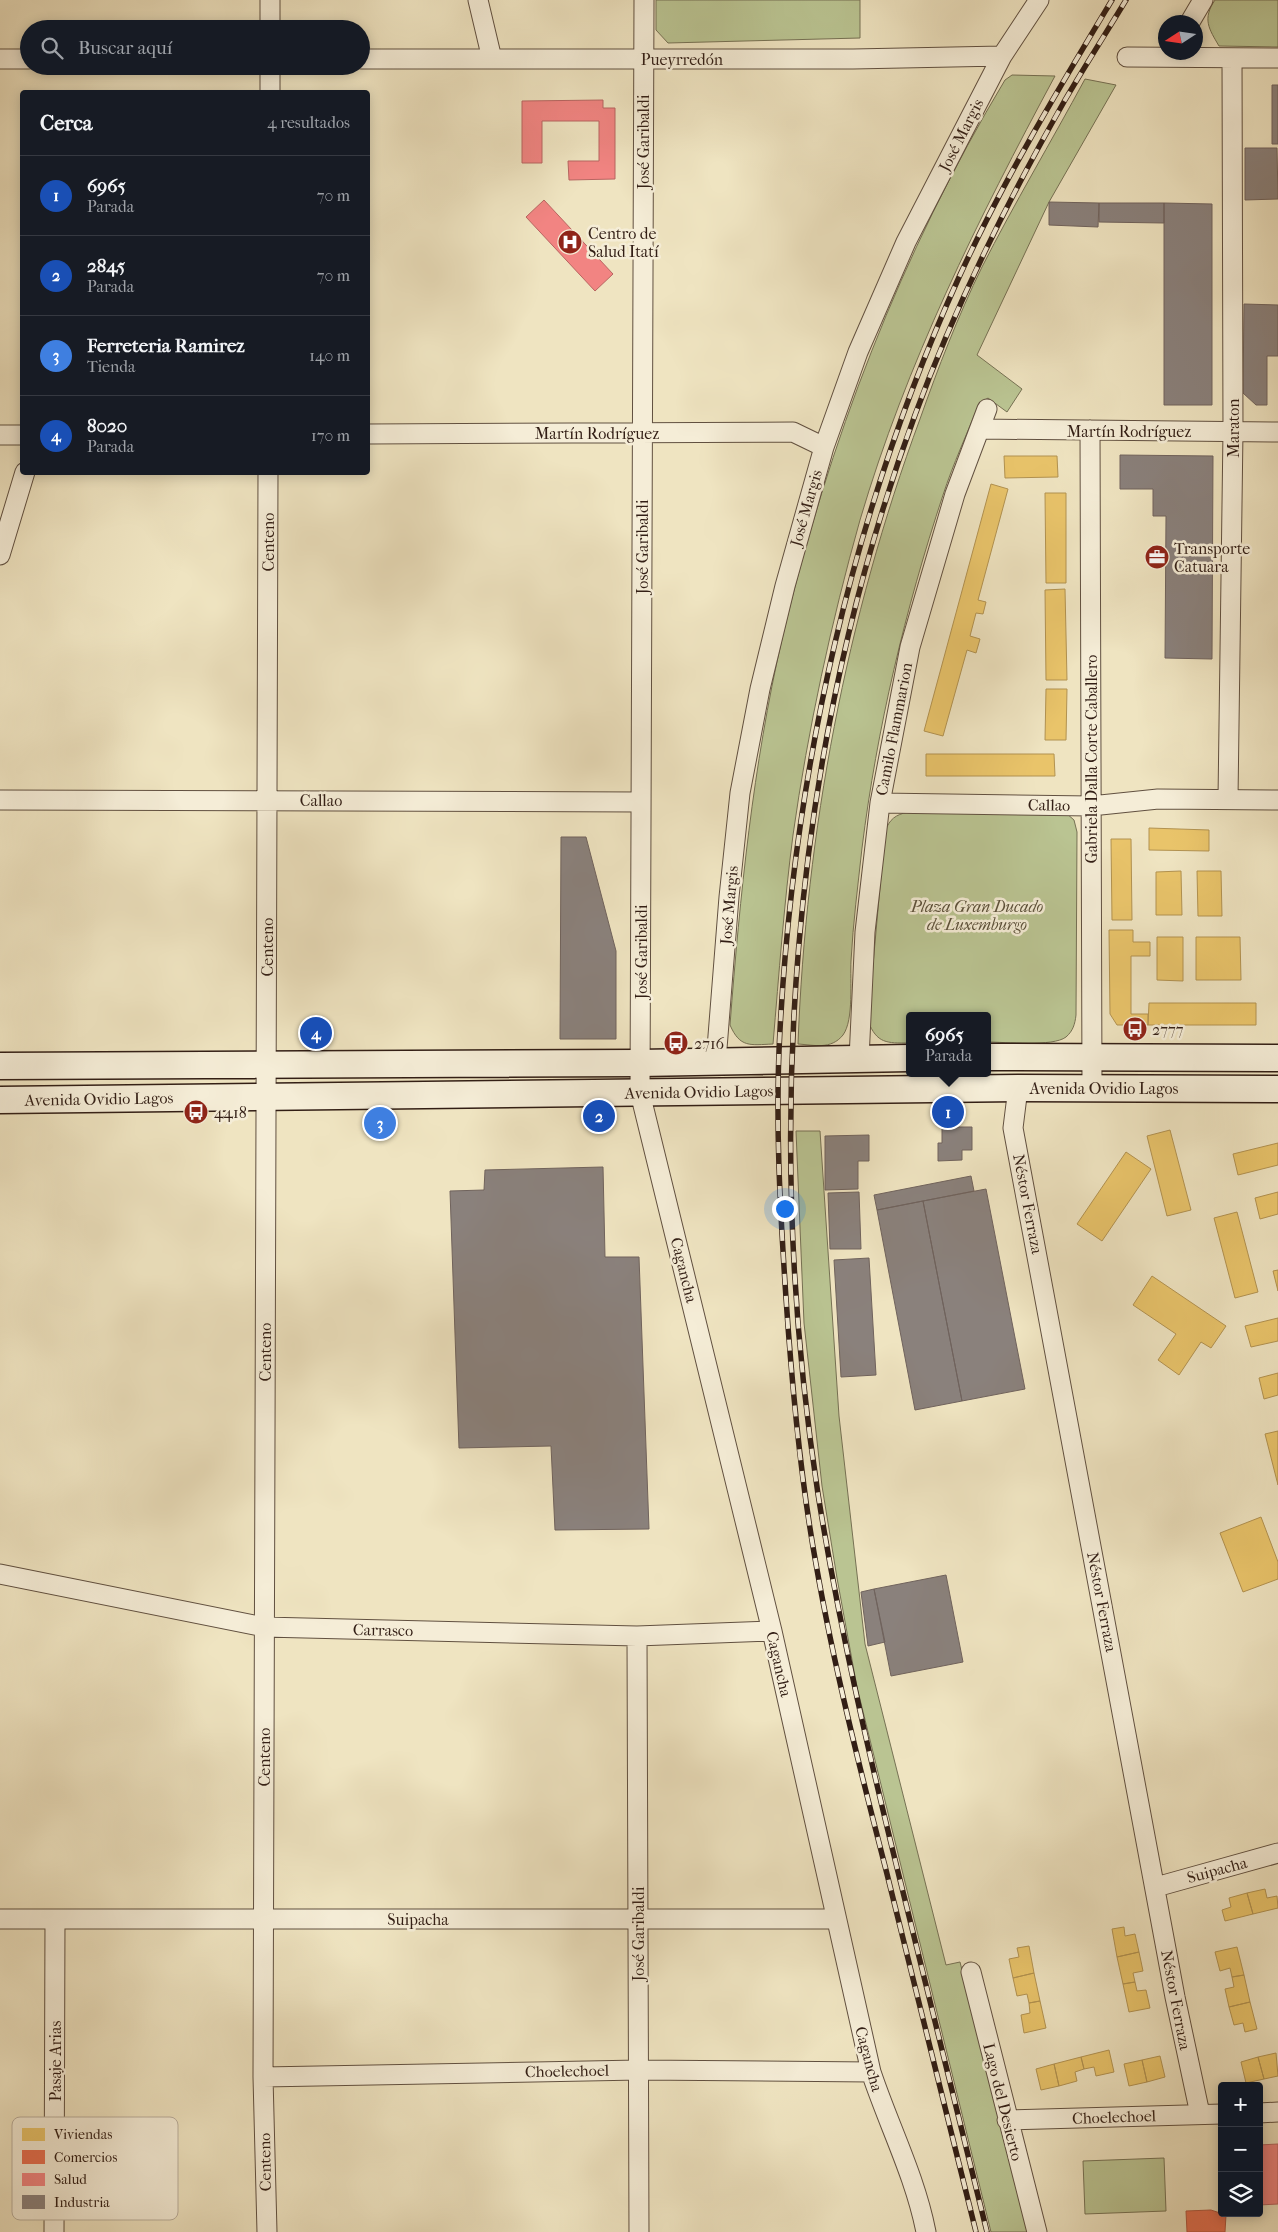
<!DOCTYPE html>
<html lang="es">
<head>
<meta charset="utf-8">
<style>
  body { margin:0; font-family:"IM FELL French Canon",serif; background:#242831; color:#f1f3f6 }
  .controls { position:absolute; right:15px; bottom:15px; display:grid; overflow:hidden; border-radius:5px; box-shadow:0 2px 12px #0003 }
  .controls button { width:45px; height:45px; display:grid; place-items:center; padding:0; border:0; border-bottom:1px solid #363941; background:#171b24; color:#f1f3f6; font:25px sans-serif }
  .compass { position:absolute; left:1158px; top:15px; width:45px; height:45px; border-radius:50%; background:#171b24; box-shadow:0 2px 12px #0003; rotate:258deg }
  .you { position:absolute; left:784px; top:1208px; width:18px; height:18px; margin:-12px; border:4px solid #fff; border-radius:50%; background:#1a73e8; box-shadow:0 0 0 8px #1a73e833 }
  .badge { display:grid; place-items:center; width:32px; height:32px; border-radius:50%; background:#c59692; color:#fff; font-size:16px; font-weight:700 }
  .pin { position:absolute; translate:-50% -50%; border:2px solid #fff; box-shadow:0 1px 5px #0006 }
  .popup { position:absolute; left:906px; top:1012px; width:85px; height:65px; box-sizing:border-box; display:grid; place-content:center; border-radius:5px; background:#171b24; filter:drop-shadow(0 1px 4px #0005); font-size:16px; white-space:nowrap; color:#9ea1a6 }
  .popup b { font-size:19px; color:#f1f3f6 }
  .popup::after { content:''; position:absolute; left:50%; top:100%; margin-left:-10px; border:10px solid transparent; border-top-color:#171b24 }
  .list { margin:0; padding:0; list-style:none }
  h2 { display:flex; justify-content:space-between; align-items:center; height:65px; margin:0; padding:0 20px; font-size:21px }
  h2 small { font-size:16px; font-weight:400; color:#9ea1a6 }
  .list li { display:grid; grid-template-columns:32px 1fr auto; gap:15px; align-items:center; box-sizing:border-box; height:80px; padding:0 20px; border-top:1px solid #363941 }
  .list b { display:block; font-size:19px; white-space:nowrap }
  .list p { margin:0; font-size:16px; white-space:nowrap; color:#9ea1a6 }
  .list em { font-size:16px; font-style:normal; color:#9ea1a6 }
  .icon { flex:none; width:28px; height:28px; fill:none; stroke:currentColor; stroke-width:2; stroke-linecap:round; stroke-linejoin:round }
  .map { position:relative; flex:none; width:1278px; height:2232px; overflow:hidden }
  .search { position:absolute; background:#171b24; box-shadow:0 2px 12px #0003; left:20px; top:20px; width:350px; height:55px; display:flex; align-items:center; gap:12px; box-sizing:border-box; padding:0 18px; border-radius:28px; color:#9ea1a6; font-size:19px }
  .panel { position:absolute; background:#171b24; box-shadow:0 2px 12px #0003; left:20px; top:90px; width:350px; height:385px; border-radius:5px }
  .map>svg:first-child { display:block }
  .green { fill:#bac492; stroke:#767154 }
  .homes { fill:#e9c46a; stroke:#b29250 }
  .shops { fill:#e76f51; stroke:#b1573f }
  .health { fill:#f28482; stroke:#b86561 }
  .industry { fill:#8a817c; stroke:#70635d }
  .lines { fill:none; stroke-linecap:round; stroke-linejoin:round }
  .minor-casing { stroke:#615040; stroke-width:21 }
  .secondary-casing { stroke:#321e15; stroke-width:29 }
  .minor { stroke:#f5edd7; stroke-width:19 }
  .secondary { stroke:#f5edd7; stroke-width:26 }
  .rail-casing { stroke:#321e15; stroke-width:5.5 }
  .rail { stroke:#f5edd7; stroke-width:4; stroke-dasharray:11; stroke-linecap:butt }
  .labels { text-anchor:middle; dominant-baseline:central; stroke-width:5; stroke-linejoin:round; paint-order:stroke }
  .street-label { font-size:16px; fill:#321e15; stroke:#f5edd7 }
  .poi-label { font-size:16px; fill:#321e15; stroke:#f5edd7; text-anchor:start }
  .park-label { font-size:16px; font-style:italic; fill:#5b503a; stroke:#f5edd7 }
  .key { fill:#f5edd7; stroke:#baaf9d; stroke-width:1 }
  .key-label { font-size:14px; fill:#321e15 }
</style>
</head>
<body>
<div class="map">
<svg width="1278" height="2232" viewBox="0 0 1278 2232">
  <rect width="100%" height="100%" fill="#efe4c1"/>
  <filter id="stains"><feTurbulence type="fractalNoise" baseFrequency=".004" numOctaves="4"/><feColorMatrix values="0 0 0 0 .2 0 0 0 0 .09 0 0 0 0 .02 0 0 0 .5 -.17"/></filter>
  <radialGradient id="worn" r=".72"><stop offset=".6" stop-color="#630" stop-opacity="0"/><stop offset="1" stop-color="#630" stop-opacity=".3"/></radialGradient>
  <path class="green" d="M656 0H860V38L668 43 656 30Z
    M1215 0H1278V47L1219 46C1209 29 1202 19 1215 0Z
    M1012 75 1055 76C978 219 906 364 860 520 831 623 808 729 793 835 784 904 779 974 773 1044 750 1045 740 1048 730 1025 740 895 753 766 782 639 828 443 901 253 1005 80Z
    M1085 79 1116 85 1049 202 977 355 1022 389 1007 412 988 398 979 404C967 434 953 464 943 495 905 610 877 728 862 848 858 885 853 923 851 961 850 980 854 1020 843 1035 831 1050 814 1045 798 1044 806 831 846 619 920 419 938 368 958 316 982 267 1014 204 1051 142 1085 79Z
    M908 812 1066 813 1074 820 1077 832 1076 1015C1075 1024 1073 1031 1066 1037 1053 1047 1005 1042 987 1042V1016H909V1043C887 1043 877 1044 868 1021L885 831C890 819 895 815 908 812Z
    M796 1131H820L839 1416 865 1644 946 1965 960 1962 1028 2232H991L857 1687 837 1578 822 1486 804 1323Z
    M1164 2158 1166 2211 1085 2214 1083 2161Z"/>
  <path class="homes" d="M1004 456H1057L1058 477 1005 478Z
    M991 484 1008 489 978 600 986 602 983 614 976 613 970 636 980 639 976 653 967 650 943 736 924 731Z
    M1045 493H1066V583H1046Z
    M1065 589 1067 680H1046L1045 590Z
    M1046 689H1067L1066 740H1045Z
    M926 754H1054L1055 776H926Z
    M1149 828 1209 830V851L1149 850Z
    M1111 839H1131L1132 920H1112Z
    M1181 871 1182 915H1156V872Z
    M1197 871H1221L1222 916H1198Z
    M1109 930H1133V942H1150V956H1131V1014H1148V1025H1117L1110 1014Z
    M1157 937H1183V981L1157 980Z
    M1196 937H1240L1241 980H1196Z
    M1149 1003H1256V1025H1148Z
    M1170 1130 1191 1210 1167 1216 1147 1136Z
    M1278 1143V1165L1238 1175 1233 1154Z
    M1126 1152 1151 1169 1102 1241 1077 1224Z
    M1278 1192V1214L1260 1219 1255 1198Z
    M1237 1212 1258 1292 1235 1298 1214 1218Z
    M1278 1270V1291L1273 1271Z
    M1152 1276 1226 1326 1211 1348 1201 1342 1179 1375 1158 1360 1176 1334 1133 1305Z
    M1278 1318V1341L1251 1347 1245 1326Z
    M1278 1373V1395L1264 1399 1259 1378Z
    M1278 1431V1485L1265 1434Z
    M1261 1517 1278 1562V1579L1243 1592 1220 1533Z
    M1265 1889 1267 1898 1277 1896 1278 1908 1253 1914 1247 1893Z
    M1247 1893 1253 1914 1225 1921 1222 1910 1231 1907 1229 1898Z
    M1124 1927 1125 1936 1135 1934 1139 1952 1117 1957 1112 1929Z
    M1029 1946 1034 1973 1013 1978 1009 1959 1019 1957 1017 1948Z
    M1237 1947 1244 1975 1232 1977 1230 1968 1220 1971 1215 1952Z
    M1139 1952 1143 1971 1133 1973 1135 1982 1123 1984 1117 1957Z
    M1034 1973 1040 2001 1029 2003 1027 1994 1017 1996 1013 1978Z
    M1244 1975 1250 2002 1229 2007 1225 1989 1234 1987 1232 1977Z
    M1135 1982 1137 1991 1146 1990 1150 2008 1129 2012 1123 1984Z
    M1040 2001 1046 2028 1024 2033 1021 2015 1030 2013 1029 2003Z
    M1250 2002 1257 2029 1245 2032 1243 2023 1234 2025 1229 2007Z
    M1109 2050 1114 2072 1096 2076 1094 2067 1084 2069 1081 2057Z
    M1276 2053 1278 2076 1264 2079 1258 2057Z
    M1160 2056 1165 2077 1147 2082 1142 2060Z
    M1081 2057 1084 2069 1075 2072 1077 2081 1059 2086 1054 2064Z
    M1258 2057 1264 2079 1246 2083 1241 2062Z
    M1142 2060 1147 2082 1129 2086 1124 2064Z
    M1054 2064 1059 2086 1041 2090 1036 2069Z"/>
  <path class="shops" d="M1211 2210 1226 2215 1225 2232H1187L1186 2211Z"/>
  <path class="health" d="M603 100V108H615V179L569 180 568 161H599V121H542V163H522V101Z
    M544 200 613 274 595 291 526 217Z
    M1278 2144V2204L1259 2205V2145Z"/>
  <path class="industry" d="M1272 85H1278V144H1272Z
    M1245 148H1277L1278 199 1245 200Z
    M1049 202 1099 203 1098 227 1049 225Z
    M1099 203H1164V223L1099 222Z
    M1164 203 1212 204V405H1164Z
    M1244 304 1278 305V356H1267V405H1256L1243 393Z
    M1120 455 1213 456 1212 659 1165 658 1166 516H1153V489H1120Z
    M561 837H586L616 951V1039H560Z
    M942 1127H972V1150H962V1160L938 1161V1143H942Z
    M869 1135V1161H858V1189L825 1190V1136Z
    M603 1167 605 1257H639L649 1529 555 1530 551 1446 459 1448 450 1191 484 1190 485 1170Z
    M971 1176 974 1191 877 1210 874 1195Z
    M986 1189 1025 1389 962 1401 923 1201Z
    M859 1192 861 1249H830L828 1193Z
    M923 1201 962 1401 915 1410 877 1210Z
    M869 1258 876 1375 841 1377 834 1260Z
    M946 1575 963 1662 891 1676 874 1589Z
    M874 1589 885 1642 868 1646 861 1592Z"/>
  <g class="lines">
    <defs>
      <path id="minor" d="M478 0 492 59
        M644 0 640 1093 772 1631 871 2072C889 2126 915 2176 926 2232
        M1190 22 1203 0
        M270 29V0
        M1127 57 1278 58
        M0 59H29
        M361 59H853L1002 56
        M270 92V66
        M980 429 1278 432
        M1090 430 1092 1088
        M368 434 793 432 824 447
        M0 435H22
        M0 555 25 472
        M1228 799 1233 431 1232 58
        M0 800 641 802
        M880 803 1091 806 1158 799 1278 800
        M859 1059 865 932 880 803 910 647 955 494 987 409
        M716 1061 729 897 740 793 760 689 785 586 824 447 858 352 906 242 1002 56 1039 0
        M1018 1088 1013 1128 1175 1997 1200 2114
        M0 1574 264 1627 637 1636 772 1631
        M637 1636 639 2232
        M1156 1887 1278 1853
        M0 1919H836
        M971 1972 1037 2232
        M263 2077 639 2070 871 2072
        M1259 2113 1278 2112
        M1007 2120 1222 2114
        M54 2232 55 1919
        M267 2232 263 2077 268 472"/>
      <path id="secondary" d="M987 1057 1278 1058
        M0 1066 640 1063 909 1058
        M0 1100 1018 1088 1278 1089"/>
    </defs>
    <use href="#minor" class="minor-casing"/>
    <use href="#secondary" class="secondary-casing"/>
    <use href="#minor" class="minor"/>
    <use href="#secondary" class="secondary"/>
    <defs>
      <path id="rail" d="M976 2232C946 2111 916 1991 886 1870 860 1769 834 1667 816 1564 800 1476 792 1387 786 1298 780 1209 775 1119 780 1030 794 770 852 512 960 275 1004 179 1058 90 1112 0
        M987 2232C960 2123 933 2013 906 1904 872 1768 840 1632 818 1494 763 1136 789 755 915 415 955 306 1008 200 1065 100 1085 66 1106 33 1126 0"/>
    </defs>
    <use href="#rail" class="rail-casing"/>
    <use href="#rail" class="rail"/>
  </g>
  <defs>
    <symbol id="hospital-disc" viewBox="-11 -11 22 22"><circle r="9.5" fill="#8f2418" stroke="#f5edd7"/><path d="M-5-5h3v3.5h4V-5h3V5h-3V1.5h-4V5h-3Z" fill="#fff"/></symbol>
    <symbol id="office-disc" viewBox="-11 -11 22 22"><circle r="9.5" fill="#8f2418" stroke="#f5edd7"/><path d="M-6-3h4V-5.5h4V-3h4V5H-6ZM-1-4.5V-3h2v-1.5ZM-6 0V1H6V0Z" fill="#fff"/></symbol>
    <symbol id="bus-disc" viewBox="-11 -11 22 22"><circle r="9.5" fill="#8f2418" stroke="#f5edd7"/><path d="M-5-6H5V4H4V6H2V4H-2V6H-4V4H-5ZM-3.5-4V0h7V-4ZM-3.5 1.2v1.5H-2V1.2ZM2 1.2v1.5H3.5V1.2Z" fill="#fff"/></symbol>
  </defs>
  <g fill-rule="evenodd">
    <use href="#hospital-disc" x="556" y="228" width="28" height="28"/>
    <use href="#office-disc" x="1143" y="543" width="28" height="28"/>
    <use href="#bus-disc" x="1121" y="1015" width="28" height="28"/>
    <use href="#bus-disc" x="662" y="1029" width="28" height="28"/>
    <use href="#bus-disc" x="182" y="1098" width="28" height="28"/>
  </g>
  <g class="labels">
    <g class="street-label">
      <text x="682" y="59">Pueyrredón</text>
      <text transform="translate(961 135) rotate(-63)">José Margis</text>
      <text transform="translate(643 142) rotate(-90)">José Garibaldi</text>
      <text transform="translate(1233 428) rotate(-90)">Maraton</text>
      <text x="1129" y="431">Martín Rodríguez</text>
      <text x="597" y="433">Martín Rodríguez</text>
      <text transform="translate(806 508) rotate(-74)">José Margis</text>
      <text transform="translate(268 542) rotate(-90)">Centeno</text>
      <text transform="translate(642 547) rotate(-90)">José Garibaldi</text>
      <text transform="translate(894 729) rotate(-79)">Camilo Flammarion</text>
      <text transform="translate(1091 759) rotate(-90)">Gabriela Dalla Corte Caballero</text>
      <text x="321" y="800">Callao</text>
      <text transform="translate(1049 805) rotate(1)">Callao</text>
      <text transform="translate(729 905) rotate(-85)">José Margis</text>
      <text transform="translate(267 947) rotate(-90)">Centeno</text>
      <text transform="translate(641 952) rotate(-90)">José Garibaldi</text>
      <text x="1104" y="1088">Avenida Ovidio Lagos</text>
      <text transform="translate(699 1092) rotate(-1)">Avenida Ovidio Lagos</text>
      <text transform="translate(99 1099) rotate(-1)">Avenida Ovidio Lagos</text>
      <text transform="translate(1028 1204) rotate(79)">Néstor Ferraza</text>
      <text transform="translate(684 1270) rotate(76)">Cagancha</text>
      <text transform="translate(265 1352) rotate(-90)">Centeno</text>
      <text transform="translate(1102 1602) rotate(79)">Néstor Ferraza</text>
      <text transform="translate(383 1630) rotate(1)">Carrasco</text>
      <text transform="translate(779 1664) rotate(77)">Cagancha</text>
      <text transform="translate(264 1757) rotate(-90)">Centeno</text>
      <text transform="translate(1217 1870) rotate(-15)">Suipacha</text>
      <text x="418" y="1919">Suipacha</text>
      <text transform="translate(638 1934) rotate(-90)">José Garibaldi</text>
      <text transform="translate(1176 2000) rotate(79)">Néstor Ferraza</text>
      <text transform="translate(869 2059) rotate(75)">Cagancha</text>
      <text transform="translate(55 2061) rotate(-90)">Pasaje Arias</text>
      <text transform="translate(567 2071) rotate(-1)">Choelechoel</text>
      <text transform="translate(1003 2102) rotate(76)">Lago del Desierto</text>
      <text transform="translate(1114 2117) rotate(-2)">Choelechoel</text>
      <text transform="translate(265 2162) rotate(-91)">Centeno</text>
    </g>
    <g class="poi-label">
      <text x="588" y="233">Centro de<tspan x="588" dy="18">Salud Itatí</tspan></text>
      <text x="1174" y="548">Transporte<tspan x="1174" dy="18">Catuara</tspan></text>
      <text x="1152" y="1029">2777</text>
      <text x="694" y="1043">2716</text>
      <text x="214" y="1112">4418</text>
    </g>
    <g class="park-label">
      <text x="977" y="906">Plaza Gran Ducado<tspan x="977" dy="18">de Luxemburgo</tspan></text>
    </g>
  </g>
  <rect x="12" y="2117" width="166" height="103" rx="8" class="key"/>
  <rect x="22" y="2128" width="23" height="13" fill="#e9c46a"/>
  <rect x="22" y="2150" width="23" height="14" fill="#e76f51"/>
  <rect x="22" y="2173" width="23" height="13" fill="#f28482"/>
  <rect x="22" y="2195" width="23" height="14" fill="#8a817c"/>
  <g class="key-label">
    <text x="54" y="2139">Viviendas</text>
    <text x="54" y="2162">Comercios</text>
    <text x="54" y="2184">Salud</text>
    <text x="54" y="2207">Industria</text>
  </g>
  <rect width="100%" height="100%" filter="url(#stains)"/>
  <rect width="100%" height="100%" fill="url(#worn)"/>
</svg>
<div class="controls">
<button>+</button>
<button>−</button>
<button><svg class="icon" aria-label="layers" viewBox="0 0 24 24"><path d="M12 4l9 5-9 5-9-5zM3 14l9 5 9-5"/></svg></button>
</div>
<svg class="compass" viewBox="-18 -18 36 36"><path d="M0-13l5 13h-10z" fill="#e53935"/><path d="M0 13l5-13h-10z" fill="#9ea1a6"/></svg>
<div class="you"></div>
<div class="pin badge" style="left:948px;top:1112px;background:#1a4fb4">1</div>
<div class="popup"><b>6965</b>Parada</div>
<div class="pin badge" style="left:599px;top:1116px;background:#1a4fb4">2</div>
<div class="pin badge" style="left:380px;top:1123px;background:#3f7fe0">3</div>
<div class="pin badge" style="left:316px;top:1033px;background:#1a4fb4">4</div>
<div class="search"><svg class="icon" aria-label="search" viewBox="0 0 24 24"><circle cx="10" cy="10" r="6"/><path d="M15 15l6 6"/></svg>Buscar aquí</div>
<section class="panel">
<h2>Cerca<small>4 resultados</small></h2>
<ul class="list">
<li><span class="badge" style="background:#1a4fb4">1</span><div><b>6965</b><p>Parada</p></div><em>70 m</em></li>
<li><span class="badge" style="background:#1a4fb4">2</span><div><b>2845</b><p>Parada</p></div><em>70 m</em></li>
<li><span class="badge" style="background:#3f7fe0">3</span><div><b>Ferreteria Ramirez</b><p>Tienda</p></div><em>140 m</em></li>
<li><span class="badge" style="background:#1a4fb4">4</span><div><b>8020</b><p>Parada</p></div><em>170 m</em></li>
</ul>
</section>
</div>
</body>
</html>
